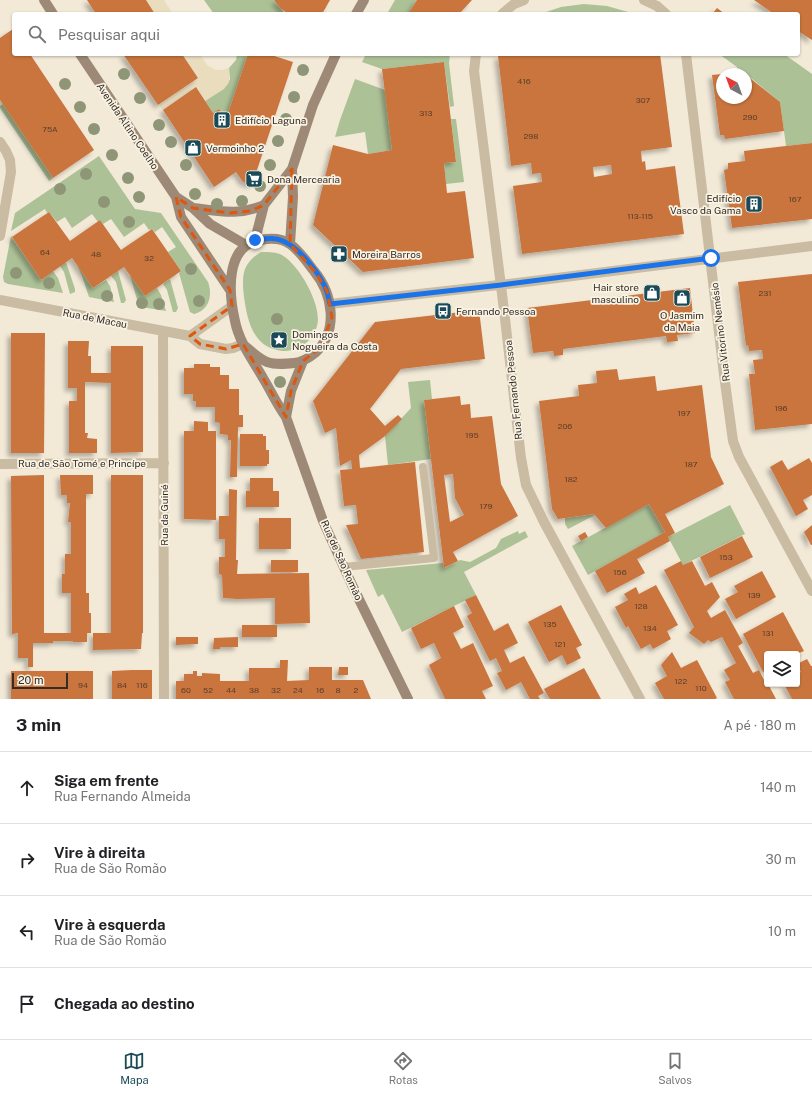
<!DOCTYPE html>
<html lang="pt">
<head>
<meta charset="utf-8">
<style>
  body { margin:0; font-family:"Public Sans",sans-serif; background:#f6f6f6; color:#202124 }
  .controls { position:absolute; right:12px; bottom:12px; display:grid; overflow:hidden; border-radius:4px; box-shadow:0 1px 3px #0004 }
  .controls button { width:36px; height:36px; display:grid; place-items:center; padding:0; border:0; border-bottom:1px solid #e0e0e0; background:#fff; color:#202124; font:20px sans-serif }
  .compass { position:absolute; left:716px; top:68px; width:36px; height:36px; border-radius:50%; background:#fff; box-shadow:0 1px 3px #0004; rotate:319deg }
  .scale { position:absolute; left:12px; bottom:10px; width:56px; box-sizing:border-box; padding-left:4px; border:2px solid #352c26; border-top:0; font-size:11px; line-height:14px; white-space:nowrap; color:#352c26; -webkit-text-stroke:3px #f9f3e4; paint-order:stroke }
  .stop { position:absolute; width:12px; height:12px; margin:-9px; border:3px solid #1a73e8; border-radius:50%; background:#fff }
  .stop.end { background:#1a73e8; border-color:#fff; box-shadow:0 1px 4px #0008 }
  .list { margin:0; padding:0; list-style:none }
  h2 { display:flex; justify-content:space-between; align-items:center; height:52px; margin:0; padding:0 16px; font-size:17px }
  h2 small { font-size:13px; font-weight:400; color:#757577 }
  .list li { display:grid; grid-template-columns:26px 1fr auto; gap:12px; align-items:center; box-sizing:border-box; height:72px; padding:0 16px; border-top:1px solid #e0e0e0 }
  .list b { display:block; font-size:15px; white-space:nowrap }
  .list p { margin:0; font-size:13px; white-space:nowrap; color:#757577 }
  .list em { font-size:13px; font-style:normal; color:#757577 }
  .icon { flex:none; width:22px; height:22px; fill:none; stroke:currentColor; stroke-width:2; stroke-linecap:round; stroke-linejoin:round }
  .map { position:relative; flex:none; width:812px; height:699px; overflow:hidden }
  .search { position:absolute; background:#fff; box-shadow:0 1px 3px #0004; left:12px; right:12px; top:12px; height:44px; display:flex; align-items:center; gap:10px; box-sizing:border-box; padding:0 14px; border-radius:4px; color:#757577; font-size:15px }
  .sheet { height:340px; background:#fff }
  nav { display:flex; justify-content:space-around; align-items:center; box-sizing:border-box; height:56px; border-top:1px solid #e0e0e0; background:#fff; font-size:11px; color:#757577 }
  nav a { display:grid; justify-items:center; gap:2px }
  nav .on { color:#1a4a57 }
  .map>svg:first-child { display:block }
  .green { fill:#adc197 }
  .plaza { fill:#eaddbe }
  .building { fill:#c9743e; fill-rule:evenodd; filter:url(#shadow) }
  .lines { fill:none; stroke-linecap:round; stroke-linejoin:round }
  .service { stroke:#cabba3; stroke-width:8 }
  .minor { stroke:#cabba3; stroke-width:10 }
  .secondary { stroke:#9d8975; stroke-width:10 }
  .tree { fill:#8e9677 }
  .route { stroke:#1a73e8; stroke-width:5 }
  .marked { fill:none; stroke:#df570d; stroke-width:3; stroke-dasharray:8 5; stroke-linejoin:round }
  .labels { text-anchor:middle; dominant-baseline:central; stroke-width:3.5; stroke-linejoin:round; paint-order:stroke }
  .number-label { font-size:8px; fill:#5a3e2c }
  .poi-label { font-size:10px; fill:#352c26; stroke:#f9f3e4; text-anchor:start }
  .street-label { font-size:10px; fill:#352c26; stroke:#f9f3e4 }
</style>
</head>
<body>
<div class="map">
<svg width="812" height="699" viewBox="0 0 812 699">
  <defs>
    <filter id="shadow"><feDropShadow dx="-3.5" dy="3.5" stdDeviation="2" flood-color="#0004"/></filter>
  </defs>
  <rect width="100%" height="100%" fill="#f2e9d7"/>
  <path class="green" d="M204 0H274L285 14H214Z
    M395 0H417L408 14H387Z
    M584 4 607 6 635 14H540L561 7Z
    M237 54H248L226 119 219 109 213 113 205 101 227 85 230 79 229 68 236 60Z
    M366 54H450L449 63 454 106 450 107 444 62 382 69 362 62Z
    M719 54H784L812 74V143L786 146 780 102 746 74 741 71 737 72V67Z
    M355 79 385 90 392 150 368 154 365 132 335 137 340 120Z
    M3 104 53 178 49 181 0 108V106Z
    M451 119H456L464 182 446 184 444 163 456 162Z
    M99 156 135 209 161 213 208 282C213 295 209 311 194 314L190 312 179 273 181 271 168 252 176 247 162 227 155 232 152 229 149 230 144 223 124 237 111 219 103 224 100 220 98 222 92 214 72 228 65 217 57 222 49 212 47 213 45 209 11 231 15 213Z
    M11 236 41 280 53 271 58 278 63 293 8 284 4 282 3 277Z
    M261 252C267 252 274 252 280 254 298 262 323 306 317 326 314 336 307 344 298 348 291 351 284 352 277 350 252 345 247 318 244 297 243 288 242 277 245 269 248 262 254 256 261 252Z
    M66 262 75 289V292L70 294 64 272 60 266Z
    M77 265 93 288 106 280 110 286 114 302 89 297 82 276Z
    M118 271 126 300 124 303H121L116 282 111 276Z
    M130 275 145 296 157 288 161 295 166 311 141 307 138 303Z
    M170 279 178 308 176 312H173L167 290 163 284Z
    M430 380 432 399 424 400 431 459 388 465 385 436 411 408 408 382Z
    M649 504 665 532 588 575 572 546Z
    M730 505 745 534 683 565 668 537Z
    M594 514 595 515 568 529 565 524V518Z
    M518 531 519 534 525 531 528 537 464 572 476 595 402 632 383 594 378 597 366 570 443 563 445 568 460 560 470 562 496 548 501 539Z"/>
  <path class="plaza" d="M146 0H164L173 14H155Z
    M182 54H200L207 65 215 70H222L229 68V82L224 89 205 101 196 87 163 110 159 105 198 78Z"/>
  <path class="building" d="M87 0H146L155 14H96Z
    M274 0H330L322 14H287L288 13 281 9Z
    M417 0H472L459 14H408Z
    M754 0H812V40L798 31V14H774Z
    M717 8 725 14H715L713 13Z
    M13 29 14 54H30L94 150 53 178 0 100V38Z
    M123 54H182L198 78 158 105Z
    M248 54H268L293 62 252 185 243 182 236 172 214 187 163 110 196 87 213 113 219 109 226 119Z
    M517 54H660L672 147 641 151 642 162 645 161 646 170 675 166 684 234 522 254 513 186 542 182 541 173 532 174 531 163 511 166 498 56ZM611 165 612 174 594 177 593 167Z
    M444 62 456 162 444 163 447 193 465 191 474 258 363 272 313 225 333 145 368 154 392 150 382 69Z
    M722 74V98H746V75L780 102 784 131 725 139 724 135H720L712 75Z
    M812 143V219L732 228 724 170 728 169V163L745 161 744 151Z
    M49 212 70 241 100 220 121 250 152 229 181 271 145 296 124 267 93 288 72 258 41 280 12 237Z
    M812 274V424L755 430 749 374H755L753 360 763 359 762 350 749 351 748 345 746 346 738 282Z
    M690 288 695 333 677 335 678 341 667 342 666 336 563 349V355L554 356 553 351 533 353 527 308Z
    M479 310 485 359 401 369 370 409 385 426 398 415 402 419 385 436 359 455 360 468 415 462 424 552 361 559 346 525 358 524 356 505 344 506 340 470 352 469 351 460 340 466 336 428 325 433 313 401 375 322Z
    M11 333H45L44 453H11Z
    M68 341H89L88 356H91V373H111V346H143V452L111 453V383L85 382V433H88L87 438 97 439V453H69V401H77V388H68Z
    M194 364H210V367H220V375H229V389H239V415H243V427H238L237 477H230L231 440H228V435L220 434V423L215 422V407H196V401H193V394H184V368H194Z
    M617 369 619 380 655 376 657 391 702 385 711 457 724 484 665 514 675 533 668 537 670 541 637 559 645 573 607 593 595 571 665 532 649 504 606 528 594 514 558 519 552 509 539 401 579 396 578 385 597 383 596 371Z
    M460 396 461 405 470 404 471 418 492 416 501 484 518 516 453 552 458 561 444 568 424 400ZM453 474 455 498 464 515 450 522 444 475Z
    M194 421 208 422V431H216V520L184 519V431H194Z
    M240 434H263V436H266V450H269V464H267V466H240Z
    M809 458 812 463V495L803 500 808 509 796 516 770 467 782 460 788 470Z
    M44 475V633H71V593H62V574H65V554H71V522H68L70 503H67V495H61L60 475H93V494H86V593H89V613H91V633H87V642H73V641H53V643H33V667H28V658H18V633L12 634 11 476Z
    M111 475H143V633H142L141 649 93 650V633H111Z
    M250 478H273V491H279V507H246V491H250Z
    M229 489 237 490 236 560H238L237 574 309 573 310 623 275 624V598L238 599 223 598 222 575 219 574V557H225V539H219V516H229Z
    M259 518H291V549H259Z
    M812 525V545H811L804 532Z
    M585 532 588 537 581 541 578 536Z
    M742 536 753 557 710 578 700 557Z
    M271 560H298V572H271Z
    M681 561 683 565 692 561 705 586 712 582 720 597 707 611 711 618 725 610 743 643 738 646 753 673 759 670 765 682 767 681V684H768L776 699H734L725 682 730 680 724 670 736 663 722 637 711 642 708 640 704 644 689 633 694 627 664 570Z
    M762 571 776 597 736 619 725 599 738 592 734 586Z
    M656 585 678 625 667 631 671 639 653 649 650 644 641 649 628 626 626 628 615 607 628 600 624 594 636 587 639 594Z
    M476 595 494 631 508 623 518 643 504 650 510 663 524 656 544 693 538 696 540 699H530L521 682 506 690 497 673 502 671 496 658 490 661 467 616 472 613 465 600Z
    M561 605 582 645 576 648 581 658 567 665 562 655 549 662 528 622Z
    M454 606 464 627 453 633 461 649 473 643 493 686 482 691 486 699H445L429 665 441 658 434 643 421 649 411 628Z
    M783 612 804 651 797 654H767V670L763 672 743 634Z
    M242 625H277V637H242Z
    M176 637H198V644L176 645Z
    M238 637V647H220V649H213L214 638Z
    M672 652 681 668 697 660 717 698 715 699H664L655 683 667 676 661 665Z
    M807 659 811 666H812V699H792L784 684H797V674L801 672 797 664Z
    M280 660H288L287 681 309 680V667H332V680H363L371 699H176V681H184V674H193V671H197V676H202V673L220 674V681H249V668H280Z
    M339 667H348V675H338Z
    M584 668 601 699H550L544 689Z
    M132 670H152V699H112V671Z
    M11 671H93V699H11Z"/>
  <g class="lines">
    <path class="service" d="M344 567 434 558 423 467"/>
    <path class="minor" d="M644 0 657 6 666 14
      M502 14 514 4 524 0
      M476 54 474 71 504 310 521 458 526 485 544 522 640 699
      M686 54 724 375 733 441 739 457 812 591
      M0 142 6 151 10 160 11 172 0 236
      M0 300 190 336 200 344 226 349 233 348 243 344
      M330 304 525 282 812 246
      M163 331 164 699
      M190 336 232 306
      M0 464 164 463"/>
    <path class="secondary" d="M44 0 53 14
      M356 14 364 0
      M80 54 176 197 181 217 230 290
      M176 197 193 208 210 224 246 245
      M193 208C220 211 238 216 264 205
      M255 240 264 205 292 169
      M290 244 293 197 292 169 313 105 336 54
      M245 346C252 352 258 358 267 362 276 365 285 364 294 363 302 362 309 358 315 353 339 331 333 294 314 271 307 262 300 251 290 244 281 238 271 238 261 240 224 245 229 295 235 321 239 342 253 360 263 378 271 391 277 405 286 417L323 521 352 585 408 699
      M286 417 291 391 303 361"/>
  </g>
  <g class="tree">
    <circle cx="303" cy="70" r="6"/>
    <circle cx="124" cy="74" r="6"/>
    <circle cx="65" cy="84" r="6"/>
    <circle cx="294" cy="97" r="6"/>
    <circle cx="140" cy="98" r="6"/>
    <circle cx="80" cy="107" r="6"/>
    <circle cx="286" cy="119" r="6"/>
    <circle cx="159" cy="125" r="6"/>
    <circle cx="94" cy="129" r="6"/>
    <circle cx="278" cy="141" r="6"/>
    <circle cx="171" cy="142" r="6"/>
    <circle cx="112" cy="155" r="6"/>
    <circle cx="186" cy="165" r="6"/>
    <circle cx="270" cy="165" r="6"/>
    <circle cx="86" cy="174" r="6"/>
    <circle cx="128" cy="178" r="6"/>
    <circle cx="260" cy="186" r="6"/>
    <circle cx="60" cy="189" r="6"/>
    <circle cx="195" cy="194" r="6"/>
    <circle cx="139" cy="197" r="6"/>
    <circle cx="242" cy="201" r="6"/>
    <circle cx="104" cy="202" r="6"/>
    <circle cx="217" cy="204" r="6"/>
    <circle cx="129" cy="222" r="6"/>
    <circle cx="191" cy="269" r="6"/>
    <circle cx="16" cy="273" r="6"/>
    <circle cx="49" cy="283" r="6"/>
    <circle cx="107" cy="296" r="6"/>
    <circle cx="199" cy="301" r="6"/>
    <circle cx="142" cy="303" r="6"/>
    <circle cx="159" cy="304" r="6"/>
    <circle cx="277" cy="319" r="6"/>
    <circle cx="280" cy="382" r="6"/>
  </g>
  <g class="lines">
    <path class="route" d="M255 240C265 239 274 237 283 241 299 247 322 276 327 292 328 296 329 300 330 304L501 285 711 258"/>
  </g>
  <path class="marked" d="M292 169 290 244 316 273 327 291 332 317 321 347 303 361 291 391 286 417 243 344 226 349 200 344 190 336 232 306 230 290 181 217 176 197 193 208 230 213 251 211 264 205Z"/>
  <defs>
    <symbol id="building-square" viewBox="-11 -11 22 22"><rect x="-9" y="-9" width="18" height="18" rx="4" fill="#1a4a57" stroke="#f9f3e4"/><path d="M-4-6H4V6H1V3H-1V6H-4ZM-2.5-4.3h1.7v1.8h-1.7ZM.8-4.3h1.7v1.8H.8ZM-2.5-1h1.7V.8h-1.7ZM.8-1h1.7V.8H.8Z" fill="#fff"/></symbol>
    <symbol id="shop-square" viewBox="-11 -11 22 22"><rect x="-9" y="-9" width="18" height="18" rx="4" fill="#1a4a57" stroke="#f9f3e4"/><path d="M-5-2.5h2.3a2.7 3.5 0 0 1 5.4 0H5L5.5 6h-11ZM-1.5-2.5h3a1.5 2.3 0 0 0-3 0Z" fill="#fff"/></symbol>
    <symbol id="supermarket-square" viewBox="-11 -11 22 22"><rect x="-9" y="-9" width="18" height="18" rx="4" fill="#1a4a57" stroke="#f9f3e4"/><path d="M-6-5.5h2.5l.6 2H6L4.5 2H-2.5L-4.4-4H-6ZM-1.5 3.2a1.3 1.3 0 1 0 .1 0ZM3 3.2a1.3 1.3 0 1 0 .1 0Z" fill="#fff"/></symbol>
    <symbol id="pharmacy-square" viewBox="-11 -11 22 22"><rect x="-9" y="-9" width="18" height="18" rx="4" fill="#1a4a57" stroke="#f9f3e4"/><path d="M-2-6h4v4h4v4h-4v4h-4v-4h-4v-4h4Z" fill="#fff"/></symbol>
    <symbol id="bus-square" viewBox="-11 -11 22 22"><rect x="-9" y="-9" width="18" height="18" rx="4" fill="#1a4a57" stroke="#f9f3e4"/><path d="M-5-6H5V4H4V6H2V4H-2V6H-4V4H-5ZM-3.5-4V0h7V-4ZM-3.5 1.2v1.5H-2V1.2ZM2 1.2v1.5H3.5V1.2Z" fill="#fff"/></symbol>
    <symbol id="sight-square" viewBox="-11 -11 22 22"><rect x="-9" y="-9" width="18" height="18" rx="4" fill="#1a4a57" stroke="#f9f3e4"/><path d="M0-6L1.8-2.2L6-1.7L2.9 1.2L3.7 5.4L0 3.3L-3.7 5.4L-2.9 1.2L-6-1.7L-1.8-2.2Z" fill="#fff"/></symbol>
  </defs>
  <g fill-rule="evenodd">
    <use href="#building-square" x="212" y="110" width="20" height="20"/>
    <use href="#shop-square" x="183" y="138" width="20" height="20"/>
    <use href="#supermarket-square" x="244" y="169" width="20" height="20"/>
    <use href="#building-square" x="744" y="194" width="20" height="20"/>
    <use href="#pharmacy-square" x="329" y="244" width="20" height="20"/>
    <use href="#shop-square" x="642" y="283" width="20" height="20"/>
    <use href="#shop-square" x="672" y="288" width="20" height="20"/>
    <use href="#bus-square" x="433" y="301" width="20" height="20"/>
    <use href="#sight-square" x="269" y="330" width="20" height="20"/>
  </g>
  <g class="labels">
    <g class="number-label">
      <text x="524" y="81">416</text>
      <text x="643" y="100">307</text>
      <text x="426" y="113">313</text>
      <text x="750" y="117">290</text>
      <text x="50" y="129">75A</text>
      <text x="531" y="136">298</text>
      <text x="795" y="199">167</text>
      <text x="640" y="216">113-115</text>
      <text x="45" y="252">64</text>
      <text x="96" y="254">48</text>
      <text x="149" y="258">32</text>
      <text x="765" y="293">231</text>
      <text x="781" y="408">196</text>
      <text x="684" y="413">197</text>
      <text x="565" y="426">206</text>
      <text x="472" y="435">195</text>
      <text x="691" y="464">187</text>
      <text x="571" y="479">182</text>
      <text x="486" y="506">179</text>
      <text x="726" y="557">153</text>
      <text x="620" y="572">156</text>
      <text x="754" y="595">139</text>
      <text x="641" y="606">128</text>
      <text x="550" y="624">135</text>
      <text x="650" y="628">134</text>
      <text x="768" y="633">131</text>
      <text x="560" y="644">121</text>
      <text x="681" y="681">122</text>
      <text x="83" y="685">94</text>
      <text x="122" y="685">84</text>
      <text x="142" y="685">116</text>
      <text x="701" y="688">110</text>
      <text x="186" y="690">60</text>
      <text x="208" y="690">52</text>
      <text x="231" y="690">44</text>
      <text x="254" y="690">38</text>
      <text x="276" y="690">32</text>
      <text x="298" y="690">24</text>
      <text x="320" y="690">16</text>
      <text x="338" y="690">8</text>
      <text x="356" y="690">2</text>
    </g>
    <g class="poi-label">
      <text x="235" y="120">Edifício Laguna</text>
      <text x="206" y="148">Vermoinho 2</text>
      <text x="267" y="179">Dona Mercearia</text>
      <text x="741" y="198" text-anchor="end">Edifício<tspan x="741" dy="12">Vasco da Gama</tspan></text>
      <text x="352" y="254">Moreira Barros</text>
      <text x="639" y="287" text-anchor="end">Hair store<tspan x="639" dy="12">masculino</tspan></text>
      <text x="456" y="311">Fernando Pessoa</text>
      <text x="682" y="315" text-anchor="middle">O Jasmim<tspan x="682" dy="12">da Maia</tspan></text>
      <text x="292" y="334">Domingos<tspan x="292" dy="12">Nogueira da Costa</tspan></text>
    </g>
    <g class="street-label">
      <text transform="translate(128 126) rotate(56)">Avenida Altino Coelho</text>
      <text transform="translate(95 318) rotate(11)">Rua de Macau</text>
      <text transform="translate(720 332) rotate(-97)">Rua Vitorino Nemésio</text>
      <text transform="translate(513 390) rotate(-96)">Rua Fernando Pessoa</text>
      <text x="82" y="463">Rua de São Tomé e Princípe</text>
      <text transform="translate(164 515) rotate(-90)">Rua da Guiné</text>
      <text transform="translate(342 560) rotate(66)">Rua de São Romão</text>
    </g>
  </g>
</svg>
<div class="controls">
<button><svg class="icon" aria-label="layers" viewBox="0 0 24 24"><path d="M12 4l9 5-9 5-9-5zM3 14l9 5 9-5"/></svg></button>
</div>
<svg class="compass" viewBox="-18 -18 36 36"><path d="M0-13l5 13h-10z" fill="#e53935"/><path d="M0 13l5-13h-10z" fill="#757577"/></svg>
<div class="scale">20 m</div>
<div class="stop" style="left:711px;top:258px"></div>
<div class="stop end" style="left:255px;top:240px"></div>
<div class="search"><svg class="icon" aria-label="search" viewBox="0 0 24 24"><circle cx="10" cy="10" r="6"/><path d="M15 15l6 6"/></svg>Pesquisar aqui</div>
</div>
<section class="sheet">
<h2>3 min<small>A pé · 180 m</small></h2>
<ul class="list">
<li><svg class="icon" aria-label="ahead" viewBox="0 0 24 24"><path d="M12 20V5M6 11l6-6 6 6"/></svg><div><b>Siga em frente</b><p>Rua Fernando Almeida</p></div><em>140 m</em></li>
<li><svg class="icon" aria-label="right" viewBox="0 0 24 24"><path d="M7 20v-9h11M14 6l5 5-5 5"/></svg><div><b>Vire à direita</b><p>Rua de São Romão</p></div><em>30 m</em></li>
<li><svg class="icon" aria-label="left" viewBox="0 0 24 24"><path d="M17 20v-9H6M10 6l-5 5 5 5"/></svg><div><b>Vire à esquerda</b><p>Rua de São Romão</p></div><em>10 m</em></li>
<li><svg class="icon" aria-label="arrive" viewBox="0 0 24 24"><path d="M6 21V4h12l-3 4 3 4H6"/></svg><div><b>Chegada ao destino</b></div></li>
</ul>
</section>
<nav>
<a class="on"><svg class="icon" aria-label="map" viewBox="0 0 24 24"><path d="M3 6l6-2 6 2 6-2v14l-6 2-6-2-6 2zM9 4v14M15 6v14"/></svg>Mapa</a>
<a><svg class="icon" aria-label="directions" viewBox="0 0 24 24"><path d="M12 3l9 9-9 9-9-9zM9 14v-3h6M13 9l2 2-2 2"/></svg>Rotas</a>
<a><svg class="icon" aria-label="saved" viewBox="0 0 24 24"><path d="M7 4h10v16l-5-4-5 4z"/></svg>Salvos</a>
</nav>
</body>
</html>
